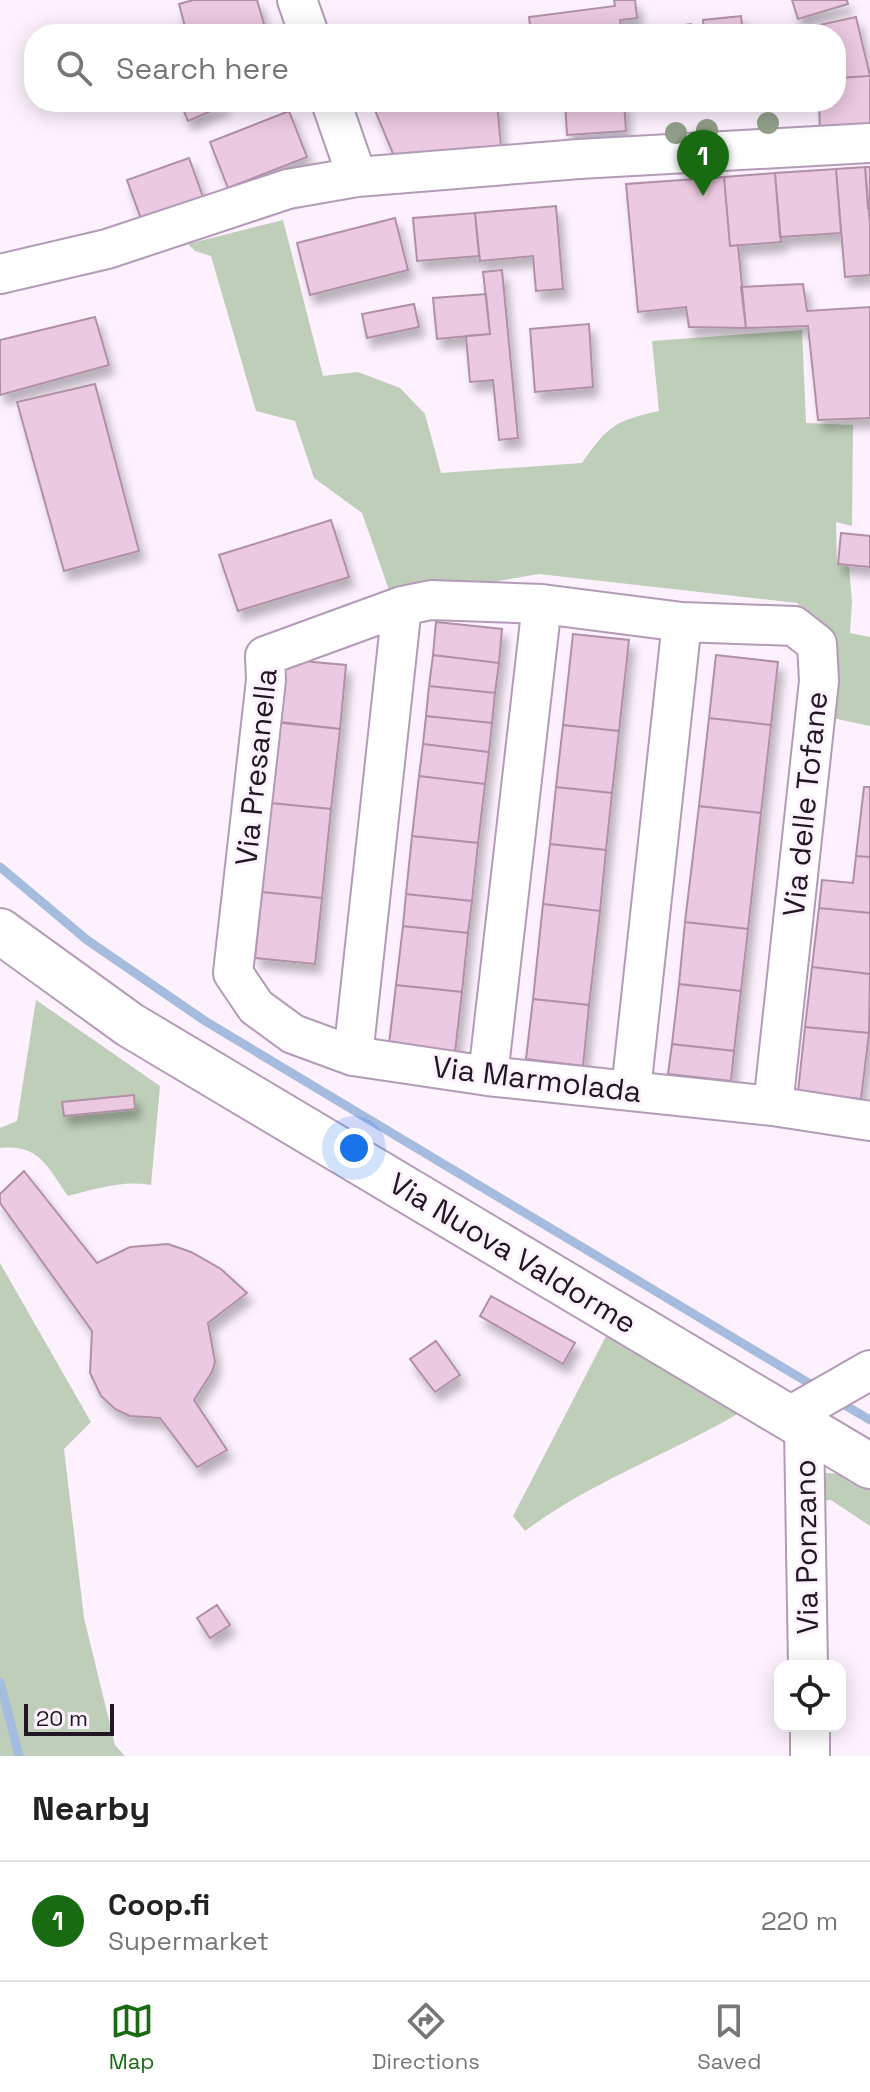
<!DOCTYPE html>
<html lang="en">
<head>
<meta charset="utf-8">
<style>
  body { margin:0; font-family:"Space Grotesk",sans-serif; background:#f6f6f6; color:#222 }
  .controls { position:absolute; right:24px; bottom:24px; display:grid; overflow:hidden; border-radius:16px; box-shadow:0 4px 20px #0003 }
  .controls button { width:72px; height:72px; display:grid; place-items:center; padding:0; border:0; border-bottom:2px solid #e0e0e0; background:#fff; color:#222; font:40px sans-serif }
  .scale { position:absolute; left:24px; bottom:20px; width:90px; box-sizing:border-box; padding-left:8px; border:4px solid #201722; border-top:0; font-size:22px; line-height:28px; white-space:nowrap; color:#201722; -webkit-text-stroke:6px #fcf1fd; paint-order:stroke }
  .you { position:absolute; left:354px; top:1148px; width:28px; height:28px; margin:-20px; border:6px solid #fff; border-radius:50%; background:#1a73e8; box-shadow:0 0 0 12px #1a73e833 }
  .badge { display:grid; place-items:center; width:52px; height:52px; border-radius:50%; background:#186b11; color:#fff; font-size:26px; font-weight:700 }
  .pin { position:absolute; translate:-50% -66px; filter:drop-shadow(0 2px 4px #0008) }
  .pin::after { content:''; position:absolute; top:42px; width:28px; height:24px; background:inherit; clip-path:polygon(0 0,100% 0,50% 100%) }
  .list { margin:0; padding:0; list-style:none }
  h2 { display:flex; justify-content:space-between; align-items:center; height:104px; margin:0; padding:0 32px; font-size:34px }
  h2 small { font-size:26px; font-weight:400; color:#767676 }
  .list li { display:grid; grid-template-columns:52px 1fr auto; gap:24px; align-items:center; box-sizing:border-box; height:120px; padding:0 32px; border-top:2px solid #e0e0e0 }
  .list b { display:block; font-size:30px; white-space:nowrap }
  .list p { margin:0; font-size:26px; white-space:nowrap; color:#767676 }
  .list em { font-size:26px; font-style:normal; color:#767676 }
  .icon { flex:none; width:44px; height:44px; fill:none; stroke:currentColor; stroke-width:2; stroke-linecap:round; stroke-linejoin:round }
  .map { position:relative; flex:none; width:870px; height:1756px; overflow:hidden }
  .search { position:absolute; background:#fff; box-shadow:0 4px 20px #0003; left:24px; right:24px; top:24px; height:88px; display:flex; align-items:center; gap:20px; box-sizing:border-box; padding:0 28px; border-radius:32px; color:#767676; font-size:30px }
  .sheet { height:224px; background:#fff }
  nav { display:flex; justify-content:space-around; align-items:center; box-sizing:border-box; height:112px; border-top:2px solid #e0e0e0; background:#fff; font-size:22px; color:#767676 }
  nav a { display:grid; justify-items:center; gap:4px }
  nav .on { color:#186b11 }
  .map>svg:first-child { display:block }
  .green { fill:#beceb8 }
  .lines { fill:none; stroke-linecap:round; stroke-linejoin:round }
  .stream { stroke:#a6bcdf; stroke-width:9 }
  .building { fill:#ebc9e0; stroke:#b090a6; stroke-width:2; filter:url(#shadow) }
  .minor-casing { stroke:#b39bb8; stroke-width:42 }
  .major-casing { stroke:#b39bb8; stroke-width:48 }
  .minor { stroke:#fff; stroke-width:38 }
  .major { stroke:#fff; stroke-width:44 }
  .tree { fill:#92a08a }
  .labels { text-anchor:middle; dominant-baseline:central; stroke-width:6; stroke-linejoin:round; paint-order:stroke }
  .street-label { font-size:30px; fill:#201722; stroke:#fcf1fd }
</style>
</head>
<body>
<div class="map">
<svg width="870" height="1756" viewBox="0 0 870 1756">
  <defs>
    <filter id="shadow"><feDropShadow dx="5" dy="9" stdDeviation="4" flood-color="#0004"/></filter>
  </defs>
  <rect width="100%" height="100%" fill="#fcf1fd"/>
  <path class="green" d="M283 220 323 376 358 372 400 388 425 414 441 473 582 463C608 426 614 421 659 411L652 341 802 330 806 423 853 425 852 526 836 522 837 564 849 567 852 601 850 633 870 637V726L818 715 803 621 798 603 539 574 480 584 390 593 362 513 314 478 295 421 256 411 211 256 195 251 188 244Z
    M36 1000 160 1086 151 1185C123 1180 95 1189 68 1196 47 1167 40 1144 0 1148V1128L17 1121Z
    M0 1263 91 1422 64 1449 84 1618 115 1745 125 1756H0Z
    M617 1315 760 1400C685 1449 597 1477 525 1531L513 1516Z
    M824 1473 849 1474 870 1486V1526L831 1500 815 1501Z"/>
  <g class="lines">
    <path class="stream" d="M0 867 87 940 205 1021 812 1385
      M843 1404 870 1420
      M0 1682 19 1756"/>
  </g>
  <path class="building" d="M193 0H257L267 34H187L179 4Z
    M614 0H635L637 18 620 20 622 34H531L529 17 615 6Z
    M792 0H847L848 4 798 19Z
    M741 16 743 34H704L703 20Z
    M856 17 870 76 836 78V34H778Z
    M691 24 693 34H638V31Z
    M870 76V130L820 132 819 102H836V78Z
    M180 102H224L225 105 188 121Z
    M445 102H497L501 147 394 156 374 108Z
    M565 102H624L626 131 567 135Z
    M289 111 307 157 228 188 210 142Z
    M189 158 203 197 141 219 127 180Z
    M865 167 870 224V275L845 277 836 169Z
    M865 167H870V208H868Z
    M836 169 841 233 780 237 775 173Z
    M775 173 781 242 730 246 724 177Z
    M724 177 730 246 738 245 746 328 689 327 686 307 638 312 626 184Z
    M556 206 563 289 536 291 533 256 480 261 475 213Z
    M475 213 479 256 417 261 413 218Z
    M395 218 408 270 310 295 297 243Z
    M502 270 518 438 499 440 493 380 470 382 466 336 490 334 483 272Z
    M803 284 807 311 870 307V418L818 420 808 326 746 328 741 287Z
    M486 294 490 334 437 339 433 298Z
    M414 304 419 327 367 338 362 314Z
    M95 317 109 365 0 395V340Z
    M589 324 593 387 535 392 530 329Z
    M95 384 139 551 64 571 17 402Z
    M331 520 349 577 238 611 219 555Z
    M841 533 870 536V567L838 564Z
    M436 622 502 629 499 663 433 655Z
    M573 634 629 640 619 731 563 725Z
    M433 655 499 663 495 693 429 686Z
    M716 655 778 662 771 725 709 718Z
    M280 659 346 665 340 729 274 722Z
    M429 686 495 693 492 723 426 716Z
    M426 716 492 723 489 752 423 744Z
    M709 718 771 725 761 813 699 806Z
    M280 722 340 729 331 809 271 803Z
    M563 725 619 731 612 793 556 787Z
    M423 744 489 752 485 784 419 776Z
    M419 776 485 784 478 843 412 836Z
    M556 787 612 793 606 850 550 844Z
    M864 787H870V857L856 856Z
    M271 803 331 809 322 898 262 892Z
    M699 806 761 813 748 929 685 922Z
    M412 836 478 843 472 901 406 894Z
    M550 844 606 850 600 911 543 904Z
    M856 856 870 857V913L819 908 822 880 853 883Z
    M262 892 322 898 315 964 255 958Z
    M406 894 472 901 468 933 403 926Z
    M543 904 600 911 589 1005 533 999Z
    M819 908 870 913V974L812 967Z
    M685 922 748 929 741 991 679 984Z
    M403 926 468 933 462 992 396 985Z
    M812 967 870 974 869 1033 805 1027Z
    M679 984 741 991 734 1051 672 1044Z
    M396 985 462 992 455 1052 389 1044Z
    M533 999 589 1005 583 1066 526 1059Z
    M805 1027 869 1033 861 1099 798 1092Z
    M672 1044 734 1051 731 1081 668 1074Z
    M134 1095 135 1109 64 1116 62 1102Z
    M24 1171 97 1263 130 1247 168 1244 191 1252 221 1269 247 1293 208 1323 215 1362 212 1372 194 1400 227 1450 197 1467 160 1418 130 1416 115 1409 101 1396 90 1373 92 1331 0 1203V1194Z
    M491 1296 575 1343 563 1364 480 1316Z
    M436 1341 460 1375 435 1392 410 1359Z
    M217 1605 230 1625 210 1638 197 1618Z"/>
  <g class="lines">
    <defs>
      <path id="minor" d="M297 0 309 34
        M331 102 357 177
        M0 274 107 249 288 189 357 177 579 159 870 143
        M353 1056 402 606
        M488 1076 542 604
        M631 1090 682 622
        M773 1106 819 681 817 644 794 626 682 622 542 604 431 600 402 606 265 656 266 680 233 973 256 1007 293 1034 353 1056 488 1076 773 1106 870 1121
        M788 1417 870 1370
        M804 1427 808 1666
        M810 1726V1756"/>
      <path id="major" d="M0 931 130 1025 870 1466"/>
    </defs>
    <use href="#minor" class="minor-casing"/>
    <use href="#major" class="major-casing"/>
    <use href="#minor" class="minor"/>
    <use href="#major" class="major"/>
  </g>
  <g class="tree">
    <circle cx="768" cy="123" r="11"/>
    <circle cx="707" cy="130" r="11"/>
    <circle cx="676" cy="133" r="11"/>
  </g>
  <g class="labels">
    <g class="street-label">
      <text transform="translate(256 767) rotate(-84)">Via Presanella</text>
      <text transform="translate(805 804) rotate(-84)">Via delle Tofane</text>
      <text transform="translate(537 1079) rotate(7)">Via Marmolada</text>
      <text transform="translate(513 1253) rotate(31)">Via Nuova Valdorme</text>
      <text transform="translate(806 1547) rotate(-91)">Via Ponzano</text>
    </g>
  </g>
</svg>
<div class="controls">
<button><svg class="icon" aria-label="locate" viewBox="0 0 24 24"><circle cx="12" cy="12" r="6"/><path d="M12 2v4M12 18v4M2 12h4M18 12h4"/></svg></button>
</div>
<div class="scale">20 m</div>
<div class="you"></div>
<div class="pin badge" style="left:703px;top:196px">1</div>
<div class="search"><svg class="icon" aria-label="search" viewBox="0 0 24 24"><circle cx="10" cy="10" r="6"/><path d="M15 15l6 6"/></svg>Search here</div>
</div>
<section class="sheet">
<h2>Nearby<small></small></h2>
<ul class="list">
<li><span class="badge">1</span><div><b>Coop.fi</b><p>Supermarket</p></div><em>220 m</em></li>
</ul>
</section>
<nav>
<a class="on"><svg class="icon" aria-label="map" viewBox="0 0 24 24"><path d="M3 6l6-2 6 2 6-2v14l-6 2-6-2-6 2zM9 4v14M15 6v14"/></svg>Map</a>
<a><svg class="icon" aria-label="directions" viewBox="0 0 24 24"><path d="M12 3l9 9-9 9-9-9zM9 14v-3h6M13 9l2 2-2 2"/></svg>Directions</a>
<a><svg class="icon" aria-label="saved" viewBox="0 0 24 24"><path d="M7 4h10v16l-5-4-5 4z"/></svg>Saved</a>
</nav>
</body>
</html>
